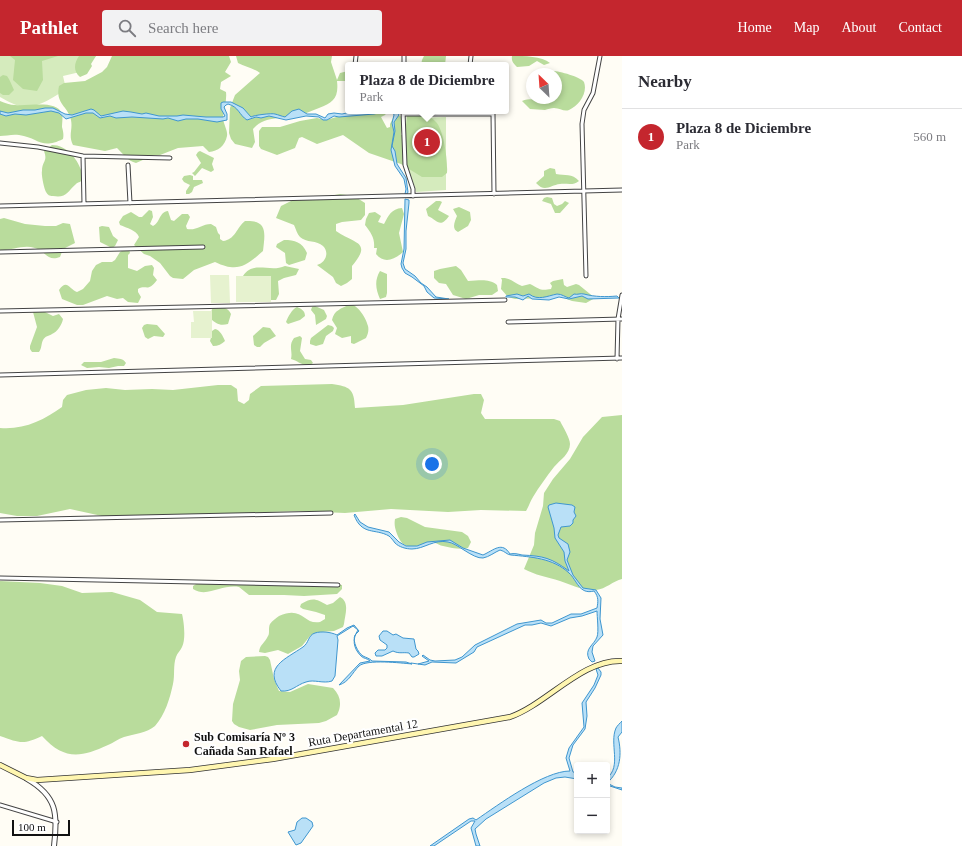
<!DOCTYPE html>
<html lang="en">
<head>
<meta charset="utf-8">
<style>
  body { margin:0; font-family:Georgia,serif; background:#f2f2f3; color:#2b2b33 }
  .controls { position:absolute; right:12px; bottom:12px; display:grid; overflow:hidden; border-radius:4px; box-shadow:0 2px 6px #0003 }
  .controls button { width:36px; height:36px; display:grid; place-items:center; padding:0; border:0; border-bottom:1px solid #e1e1e2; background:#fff; color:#2b2b33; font:20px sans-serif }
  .compass { position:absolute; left:526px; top:12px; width:36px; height:36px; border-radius:50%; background:#fff; box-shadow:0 2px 6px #0003; rotate:335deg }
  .scale { position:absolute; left:12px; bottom:10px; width:58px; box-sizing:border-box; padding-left:4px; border:2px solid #111; border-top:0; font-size:11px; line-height:14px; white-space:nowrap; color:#111; -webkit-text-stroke:3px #fff; paint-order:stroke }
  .you { position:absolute; left:432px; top:408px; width:14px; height:14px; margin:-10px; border:3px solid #fff; border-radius:50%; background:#1a73e8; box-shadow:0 0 0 6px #1a73e833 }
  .badge { display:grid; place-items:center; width:26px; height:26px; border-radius:50%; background:#c4262e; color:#fff; font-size:13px; font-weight:700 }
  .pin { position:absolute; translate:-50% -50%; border:2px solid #fff; box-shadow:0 1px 4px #0006 }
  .popup { position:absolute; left:345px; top:6px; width:164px; height:52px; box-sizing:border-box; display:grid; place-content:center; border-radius:4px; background:#fff; filter:drop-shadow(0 1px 3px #0005); font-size:13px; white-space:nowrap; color:#7c7c81 }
  .popup b { font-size:15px; color:#2b2b33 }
  .popup::after { content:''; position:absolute; left:50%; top:100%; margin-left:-8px; border:8px solid transparent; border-top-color:#fff }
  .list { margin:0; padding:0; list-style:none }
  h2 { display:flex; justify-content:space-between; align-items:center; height:52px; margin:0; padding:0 16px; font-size:17px }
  h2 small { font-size:13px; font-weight:400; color:#7c7c81 }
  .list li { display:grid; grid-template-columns:26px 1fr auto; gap:12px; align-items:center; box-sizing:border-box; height:56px; padding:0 16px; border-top:1px solid #e1e1e2 }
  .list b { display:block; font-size:15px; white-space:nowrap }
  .list p { margin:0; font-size:13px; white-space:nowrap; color:#7c7c81 }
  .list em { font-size:13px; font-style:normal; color:#7c7c81 }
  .icon { flex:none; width:22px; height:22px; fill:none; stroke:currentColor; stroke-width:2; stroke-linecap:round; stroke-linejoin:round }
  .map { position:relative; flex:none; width:622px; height:790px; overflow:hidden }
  header { display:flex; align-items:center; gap:24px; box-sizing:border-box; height:56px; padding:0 20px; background:#c4262e; color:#fff }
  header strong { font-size:19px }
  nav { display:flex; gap:22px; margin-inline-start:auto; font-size:14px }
  .search { width:280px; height:36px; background:#f2f2f3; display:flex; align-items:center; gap:10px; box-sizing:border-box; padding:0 14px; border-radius:4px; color:#7c7c81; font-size:15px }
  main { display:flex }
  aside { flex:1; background:#fff }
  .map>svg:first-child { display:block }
  .green { fill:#d5ebbd }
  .forest { fill:#b9dc9c }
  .pitch { fill:#e6f2cf }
  .water { fill:#b9e0f7; stroke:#3f96cf }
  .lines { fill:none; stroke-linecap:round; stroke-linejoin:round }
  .stream { stroke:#3f96cf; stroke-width:1 }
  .minor-casing { stroke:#444; stroke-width:5 }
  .tertiary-casing { stroke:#444; stroke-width:6 }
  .secondary-casing { stroke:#333; stroke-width:6 }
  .minor { stroke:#fff; stroke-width:3 }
  .tertiary { stroke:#fff; stroke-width:4 }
  .secondary { stroke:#fff6b0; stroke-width:4.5 }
  .poi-dot { fill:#c4262e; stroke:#fff; stroke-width:1.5 }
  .labels { text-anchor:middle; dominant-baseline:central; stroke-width:4; stroke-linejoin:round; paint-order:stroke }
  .street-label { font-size:12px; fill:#111; stroke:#fff }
  .poi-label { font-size:12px; font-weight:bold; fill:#111; stroke:#fff; text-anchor:start }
</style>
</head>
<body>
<header>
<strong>Pathlet</strong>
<div class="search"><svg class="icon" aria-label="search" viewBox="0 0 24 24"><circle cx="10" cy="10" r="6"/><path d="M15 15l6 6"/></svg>Search here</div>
<nav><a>Home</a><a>Map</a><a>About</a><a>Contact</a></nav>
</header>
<main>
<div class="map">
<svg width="622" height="790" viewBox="0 0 622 790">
  <rect width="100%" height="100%" fill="#fffdf5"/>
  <path class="green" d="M0 0H96L80 16 63 20 66 33C56 40 39 51 26 51 18 51 7 45 0 41Z
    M446 61V134L416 136C415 128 411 123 409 116 404 99 409 79 410 62Z"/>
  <path class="forest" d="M10 0H58L42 5 43 24 37 35 23 33 13 24 15 4Z
    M79 0H96L91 8 92 10 87 18 80 21C73 15 74 7 79 0Z
    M112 0H229L231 6 225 16 231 20 221 26 220 33 226 36C227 44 224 53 223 61 223 68 228 74 227 80 225 90 218 95 209 96L203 90 178 92 160 99H154L136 107C128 105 123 98 117 92L105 95 73 89C68 79 73 74 71 64 68 50 55 48 59 30L64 27 85 25 102 16 107 11Z
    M236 0H332L331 6 337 24 340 17 348 15V25H337C339 42 333 47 319 52 313 54 307 57 302 59 285 63 265 59 253 73L255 86 252 92 235 88 231 83 229 77 230 52 235 39 260 17C254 12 245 11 238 7Z
    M424 0H446L445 9H421L422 4Z
    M512 0C524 0 542 0 550 7L544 9 537 5 529 10 517 11C514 8 511 5 512 0Z
    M553 15C559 15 581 21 584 26 588 37 579 50 569 54 564 56 560 52 554 52 551 52 548 53 545 54 540 54 535 53 530 53L522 45C530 42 537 44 545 44V42H556V18H550Z
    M3 19 7 20C10 24 12 30 14 34L9 39H3L0 37V21Z
    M0 45C5 47 10 49 15 49 27 51 57 43 62 58 63 62 62 67 62 71 63 75 64 78 63 83 41 94 39 82 19 79 12 78 6 80 0 80Z
    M350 55H388L385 59 381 61 387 72 390 71V68L395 58C407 60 402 70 401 79L404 78 406 69 407 56C417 56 429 58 436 66 444 74 448 106 447 117L442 121H422L401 108 369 97 343 79 317 88 302 81 299 82 295 92 277 99 261 93 259 90V75L262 71H280L300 65 317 62 326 64 347 58Z
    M52 89C66 89 77 102 81 114 82 116 83 120 83 123 82 126 78 126 76 128 67 136 67 142 53 140 49 140 48 139 46 136 44 133 41 118 42 115 42 105 48 106 44 95Z
    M200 95 214 102 212 108 214 114 211 116 202 112 195 120 192 117 194 116 201 107 196 99 198 96Z
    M550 112 555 113 556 118C565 120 572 117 579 125 573 130 567 127 560 128 550 129 545 137 536 127L544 120V115Z
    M190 119 193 120V124H202L203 127 194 131 192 136 189 138H186V135L190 129 184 126 182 123 184 120Z
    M340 138 354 140 365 147V159L361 164 342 166 336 168V175C354 188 373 185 352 210V223L347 227 341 230 336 227 333 221 317 209C325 207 330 197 323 190 317 184 306 187 300 181 297 178 296 173 294 169L276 162 281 150 293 144 313 143Z
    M547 141 552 142 554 148 557 150 562 148 565 145 569 147 560 157H555L551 148 542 145 544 142Z
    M436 145H440L442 146 438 154 449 160C440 173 437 164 428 160L426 153Z
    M459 151 470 156 471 164 468 170 458 176C451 173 455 165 457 160L453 153Z
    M402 152 404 158 399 177 403 196C394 204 384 208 376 198L377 192H374C375 182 371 177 365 169L366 163 369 157 375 156 381 160 378 166 384 168C389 159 391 153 402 152Z
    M149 154 152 155 153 161 150 168 153 170C160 167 159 156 168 155L171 164 174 165 182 158H188L190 161 186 170 187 173C196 175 202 168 211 168L216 171 218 177 220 179V183L223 185C235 184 237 171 245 165 268 164 265 177 263 195 246 210 238 217 215 206L194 214 183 223 173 222 170 220 160 207 150 200 144 198 134 189 139 181C136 174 127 172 120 169L119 166 123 160 131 156 139 161H142Z
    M4 162 25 168 45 170H56L63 167 70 168 75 187 63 193 60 201C47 206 46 195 35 192 23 188 11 195 0 194V163Z
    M102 170 109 171 113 180 118 184 115 190 112 192 100 186 99 171Z
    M284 184C295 184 302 186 307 197L305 204 289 209 286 207 285 197 276 191 277 188Z
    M126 193H129L130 197 128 199V212L137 215 145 210 152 209 154 212 153 219 157 224C147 237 147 228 138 233V236L141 241 138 247 128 246 123 242 117 243 107 240 83 249H77L62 243 59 234C67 222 70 234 77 236L83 233 90 225 92 215 96 209 102 206H112L115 204 120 196Z
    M285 210 299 213 296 219 284 222 278 225 279 238 276 244H270L267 222 261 220 255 223 243 220C253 204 270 217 285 210Z
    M456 210 461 214 468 225C479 225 488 222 497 229L498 235 492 239H479L466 243 453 239 446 228 439 227 434 222V215L440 213Z
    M380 215 387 218V237L386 241 380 243C376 234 374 225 380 215Z
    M501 222C510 221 514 227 522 230L530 228C540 233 540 235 551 233L552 230 550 227 553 225 563 223 564 229 567 231 576 228 579 229 595 242 586 247 572 245 559 240 546 242 515 243 508 241 501 233 502 224Z
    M350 248C358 249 366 262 368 270 369 274 368 278 366 282L354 288 351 287V280L342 282 335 278 337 272 332 264C334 254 341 253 350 248Z
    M215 250C222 251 228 251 231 258L228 268C220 270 216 268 210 262L212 253Z
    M315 250 324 254 327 260 326 263 316 269 315 259 311 254 312 251Z
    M297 251C302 253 305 255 305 260L300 264 288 268 286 266C288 261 292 253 297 251Z
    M39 253 53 260 59 258 63 263C62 269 57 276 52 278 49 280 45 280 43 284 41 288 42 292 39 296H32L30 293V290L37 271 33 256Z
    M147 268 157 269 165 278 163 281 154 280 148 283 145 281 142 272 144 269Z
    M328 269 332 270 334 272 333 275 326 280 323 288 316 290 310 288V285L311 282Z
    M263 271 270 272 276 280 264 287 260 291H257L254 289 253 280Z
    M215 273C220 274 223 280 225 285 222 288 218 290 213 290L210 285 212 278V275Z
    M300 280 302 282 300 295 305 303 311 304 313 307C305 313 299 305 291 303 293 295 288 290 294 282Z
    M114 302C119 303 123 302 126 307L124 310H118L109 312 99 311 87 312 81 309 84 306H101Z
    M332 328C350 331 354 332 355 352L403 349 474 338H481L484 344 481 357 485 363H554L560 365C563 371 570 382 570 388 570 398 560 404 554 411 547 420 539 431 533 441 530 446 529 450 526 455L481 454 448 456 391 453 345 457 299 455 269 456 257 459 115 461 102 460 70 453 37 460H17L0 457V372C24 374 44 364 62 351L63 344 67 339 86 334 106 332 125 334 152 333 173 334 218 329H231L237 333 238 345 244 348 249 344 250 338 261 330Z
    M622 359V523C613 525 606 533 596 534 583 535 572 529 560 525 547 521 535 519 524 513L534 489 535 477 543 450 544 437 553 423 570 403 583 381 602 361Z
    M401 461 407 462 425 471 462 476 468 480 471 486 468 492C460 494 452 492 443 490 440 490 437 487 435 487 419 486 405 500 397 478 395 472 394 469 395 463Z
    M0 525 40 527 62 530 82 537 112 536 140 544 157 556 182 558C184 566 186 583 182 591 181 594 177 597 176 601 173 609 175 620 173 628 170 642 165 659 155 670 147 677 134 678 124 681 118 683 113 687 108 689 80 702 64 704 42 680 23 689 20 687 0 680Z
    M201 526 226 528 321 527 342 529V533L337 538 304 540 284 539H249L239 531C233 530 225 531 219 533 210 535 203 539 193 533V530L198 527Z
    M340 541C350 546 345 559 344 568L343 571 334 575 320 576 310 580 302 590 288 598 278 594 265 597 259 596C260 588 265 587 268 580 270 577 268 572 270 568 272 565 276 562 279 560 303 549 303 569 320 566L325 563V559L316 556 303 553 300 551 301 548C313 541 316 543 327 549L333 547Z
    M265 600 268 601 270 604 274 623 279 635 290 636 308 628 333 632C341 640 342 649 337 659L326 665 319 667 277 669 250 674 239 671 234 668 232 665 233 648 240 624 239 615 241 605 246 601Z"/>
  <path class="pitch" d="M210 219H229L230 247H211Z
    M236 220H271V246H236Z
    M193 255H212V282H191V266H194Z"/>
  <path class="water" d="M223 46H231L243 52 251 61C254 59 272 57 275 58 279 59 281 60 285 61L292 55 299 53 307 58H316L325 62 328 58 334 57 342 58 356 55H397L399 59 394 66 395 75 392 90 395 95 397 108 406 122 408 136 407 138H405L406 133 404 123 395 110 391 94 394 76 392 67 394 59 393 56H382L374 58 339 61 334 60 327 64H323L319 61 306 60 286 64 269 60 261 62 256 61 247 64C239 59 239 51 228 48L226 49 224 51 227 58V64L217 66 198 63H186L178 65 168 62 163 63 132 61 116 62 110 60 100 62 93 57H86L66 63 59 57 51 55 26 59 15 58 6 60 0 58V55L8 57 23 54H35L45 52H53L65 58 72 59 91 53 94 54 101 60 123 55 131 56 142 58 146 57 159 60H177L183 59 206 61H223L225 60 221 53V47Z
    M405 143 409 144V147L406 175V193L403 207 405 213 415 220 421 227 427 231 436 241 449 243 434 242 427 236 424 230 412 221 405 217 402 212 401 208 404 193Z
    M517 238 523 240 529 238C538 245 547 240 557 238 562 238 565 241 569 242L574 238C578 239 580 237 584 238 595 241 606 241 617 240L619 242 588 243 582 240 569 243 559 241 549 244 532 243 528 240 523 244 515 241H506V240Z
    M556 447 572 449 575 451 574 456 576 460 573 464V467L570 470 561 471 558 479 559 482 568 488 570 496 567 504 573 519 583 532 596 534 601 542 600 563 603 579 593 590 592 596 595 605 592 606 589 603C584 593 594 589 597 581 599 576 597 560 597 555L582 560 570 562 551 570 541 567 532 569H525L477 591 474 596 456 607 432 606 425 609 418 608 429 605 422 600 423 599 430 604 435 605 455 604 462 601 475 589 517 568 541 564 546 567H552L571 558H581L597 552C598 546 599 541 594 535 579 539 577 524 569 517 553 502 531 501 511 499 507 499 505 495 500 494 495 496 489 501 483 502 473 503 457 487 448 486 434 483 424 493 412 493 406 493 399 491 395 487 393 484 391 482 389 480 375 472 362 480 354 459L355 458 360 466 368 471 389 476 399 486 406 490H417L427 486 450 484 463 492 483 499C494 494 502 485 510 498 514 497 518 498 522 499 544 500 551 502 569 515L565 505 564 496 555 482 554 472 548 451 549 449Z
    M354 569 359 575C358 576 356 578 355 579 352 585 358 597 363 600 367 602 369 602 372 605L406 606 412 608C401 607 367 603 359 610 352 617 349 626 339 629L360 607 370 605C367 602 364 603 361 600 353 592 352 583 358 574L353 570 337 580 338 584 335 620 332 625C323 628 314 623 306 626 296 629 292 636 281 635 262 611 286 603 303 591 309 587 308 579 315 577 321 575 331 576 337 579L347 572Z
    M383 575H387L393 579 396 578 403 582 414 583 416 593 418 595 419 598 414 601H412L409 597C403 596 399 598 393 595L382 600H376L375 597 378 594H385L387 592V589L380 584 379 580Z
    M598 612 601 616V619L595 632 586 646 587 660 585 673 573 689 569 702 573 716 577 717V723L565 721 556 722 544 727 486 763 475 773 476 778 480 790H476L471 772 475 765H471L434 790H430L469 763 473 762 476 764C498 749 544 715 570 715L566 702 569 692 584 671 582 647 594 629 598 619 596 613Z
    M622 665V676L618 681C622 697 621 715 607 727L615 731 622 732V734L607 729V722C622 710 609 688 616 672 617 670 620 667 622 665Z
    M302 762H306L312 766 313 770 301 787 296 789 288 776 295 774 297 766Z"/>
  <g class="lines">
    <path class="stream" d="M411 607 418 608"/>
    <defs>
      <path id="minor" d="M355 9 356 0
        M404 9V0
        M470 9 471 0
        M403 55 405 109 413 133V140
        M404 58H493L494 138
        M0 87 38 91 83 100 170 102
        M83 100 84 148
        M128 109 130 147
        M0 150 622 134
        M0 196 203 191
        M586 220 582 68 584 54 593 37 600 0
        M0 255 505 244
        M508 266 622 263
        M617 303 618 263 622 239
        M0 319 622 302
        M0 464 331 457
        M0 522 338 529
        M0 749 57 766"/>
      <path id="tertiary" d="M27 723C57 740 58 758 54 790"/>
      <path id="secondary" d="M0 709 26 722 37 724 190 714 273 703 510 661C547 648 582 603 622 605"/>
    </defs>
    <use href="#minor" class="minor-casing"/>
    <use href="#tertiary" class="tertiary-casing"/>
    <use href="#secondary" class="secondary-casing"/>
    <use href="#minor" class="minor"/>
    <use href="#tertiary" class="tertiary"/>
    <use href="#secondary" class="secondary"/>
  </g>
  <circle class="poi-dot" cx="186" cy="688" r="4"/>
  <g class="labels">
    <g class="street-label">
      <text transform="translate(363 677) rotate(-10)">Ruta Departamental 12</text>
    </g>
    <g class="poi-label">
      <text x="194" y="681">Sub Comisaría Nº 3<tspan x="194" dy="14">Cañada San Rafael</tspan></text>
    </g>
  </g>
</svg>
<div class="controls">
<button>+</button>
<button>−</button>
</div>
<svg class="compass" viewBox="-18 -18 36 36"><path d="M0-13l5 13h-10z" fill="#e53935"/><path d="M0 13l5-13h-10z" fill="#7c7c81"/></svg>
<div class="scale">100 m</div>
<div class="you"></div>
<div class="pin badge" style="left:427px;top:86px">1</div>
<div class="popup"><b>Plaza 8 de Diciembre</b>Park</div>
</div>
<aside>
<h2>Nearby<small></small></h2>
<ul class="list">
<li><span class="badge">1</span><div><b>Plaza 8 de Diciembre</b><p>Park</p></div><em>560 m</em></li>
</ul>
</aside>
</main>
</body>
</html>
